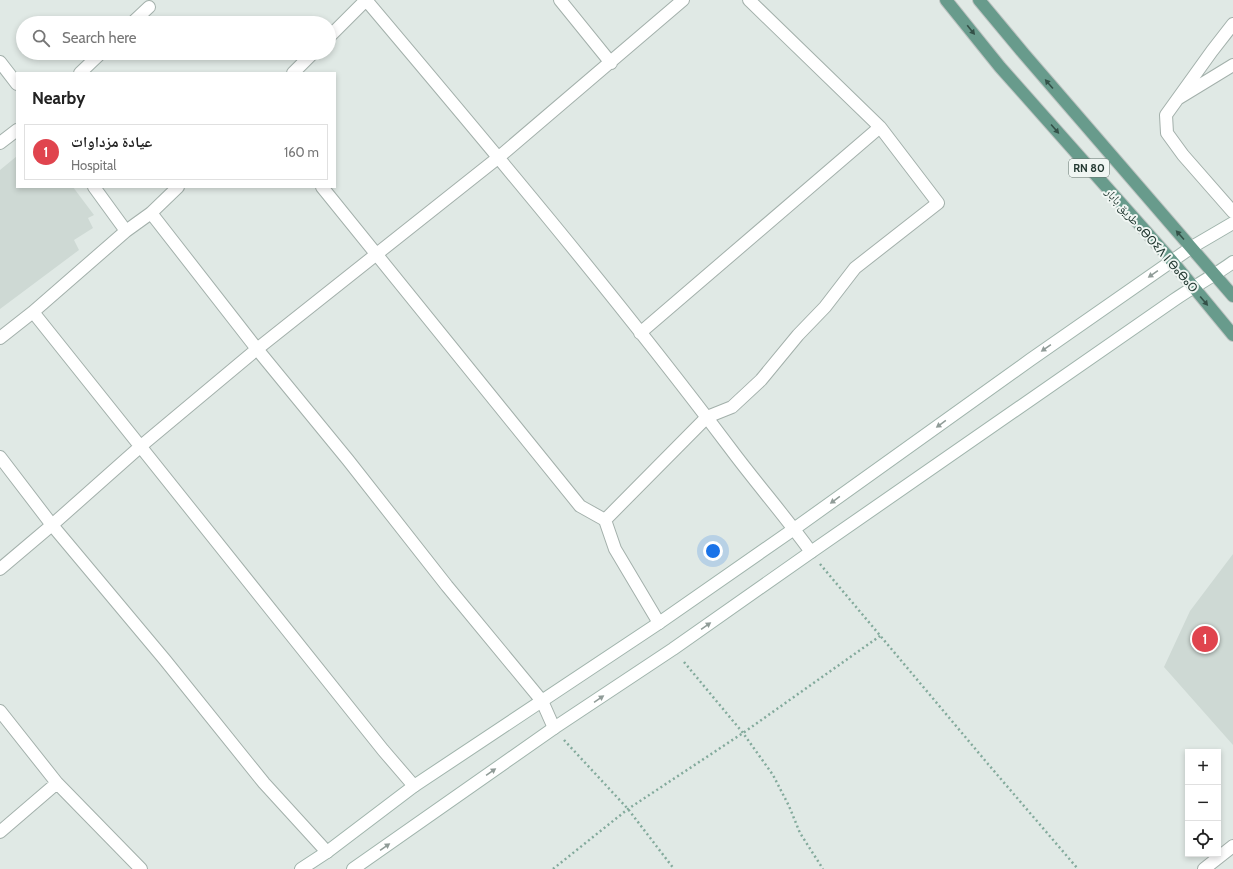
<!DOCTYPE html>
<html lang="en">
<head>
<meta charset="utf-8">
<style>
  body { margin:0; font-family:Cabin,"Noto Naskh Arabic","Noto Sans Tifinagh",sans-serif; background:#f2f2f2; color:#222 }
  .controls { position:absolute; right:12px; bottom:12px; display:grid; overflow:hidden; border-radius:0px; box-shadow:0 2px 6px #0003 }
  .controls button { width:36px; height:36px; display:grid; place-items:center; padding:0; border:0; border-bottom:1px solid #e0e0e0; background:#fff; color:#222; font:20px sans-serif }
  .you { position:absolute; left:713px; top:551px; width:14px; height:14px; margin:-10px; border:3px solid #fff; border-radius:50%; background:#1a73e8; box-shadow:0 0 0 6px #1a73e833 }
  .badge { display:grid; place-items:center; width:26px; height:26px; border-radius:50%; background:#7a4b3f; color:#fff; font-size:13px; font-weight:700 }
  .pin { position:absolute; translate:-50% -50%; border:2px solid #fff; box-shadow:0 1px 4px #0006 }
  .list { margin:0; padding:0; list-style:none }
  h2 { display:flex; justify-content:space-between; align-items:center; height:52px; margin:0; padding:0 16px; font-size:17px }
  h2 small { font-size:13px; font-weight:400; color:#767676 }
  .list li { display:grid; grid-template-columns:26px 1fr auto; gap:12px; align-items:center; box-sizing:border-box; height:56px; margin:0 8px 8px; padding:0 8px; border:1px solid #e0e0e0; border-radius:0px }
  .list b { display:block; font-size:15px; white-space:nowrap }
  .list p { margin:0; font-size:13px; white-space:nowrap; color:#767676 }
  .list em { font-size:13px; font-style:normal; color:#767676 }
  .icon { flex:none; width:22px; height:22px; fill:none; stroke:currentColor; stroke-width:2; stroke-linecap:round; stroke-linejoin:round }
  .map { position:relative; flex:none; width:1233px; height:869px; overflow:hidden }
  .search { position:absolute; background:#fff; box-shadow:0 2px 6px #0003; left:16px; top:16px; width:320px; height:44px; display:flex; align-items:center; gap:10px; box-sizing:border-box; padding:0 14px; border-radius:22px; color:#767676; font-size:15px }
  .panel { position:absolute; background:#fff; box-shadow:0 2px 6px #0003; left:16px; top:72px; width:320px; height:116px; border-radius:0px }
  .map>svg:first-child { display:block }
  .built { fill:#ced9d4 }
  .lines { fill:none; stroke-linecap:round; stroke-linejoin:round }
  .minor-casing { stroke:#a3b0ab; stroke-width:14 }
  .secondary-casing { stroke:#a0b4ac; stroke-width:14 }
  .primary-casing { stroke:#bdc3c1; stroke-width:14 }
  .path { stroke:#83aa9c; stroke-width:2.5; stroke-dasharray:2 3; stroke-linecap:butt }
  .minor { stroke:#fff; stroke-width:12 }
  .secondary { stroke:#fff; stroke-width:12 }
  .primary { stroke:#689b8c; stroke-width:12 }
  .oneway { fill:#345148 }
  .oneway2 { fill:#909c98 }
  .labels { text-anchor:middle; dominant-baseline:central; stroke-width:4; stroke-linejoin:round; paint-order:stroke }
  .shield { fill:#f0f6f3; stroke:#60716b; stroke-width:1 }
  .shield-label { font-size:11px; font-weight:bold; fill:#223831 }
  .street-label { font-size:12px; fill:#223831; stroke:#f0f6f3 }
</style>
</head>
<body>
<div class="map">
<svg width="1233" height="869" viewBox="0 0 1233 869">
  <rect width="100%" height="100%" fill="#e0e9e5"/>
  <path class="built" d="M17 156V187H73L94 215 88 218 93 228 74 240 79 250 0 309V170Z
    M1233 554V745L1164 667 1190 611Z"/>
  <g class="lines">
    <defs>
      <path id="minor" d="M366 0C490 147 614 294 730 448 756 483 785 516 811 552
        M560 0 611 63
        M132 23 149 7
        M1233 24 1212 51 1166 115 1167 133 1183 155 1233 212
        M329 37 366 0
        M0 62 17 84
        M80 73 101 53
        M293 73 313 53
        M1179 98 1233 65
        M0 143 17 130
        M94 187 126 231
        M322 187 580 506 605 520 615 549 659 623
        M151 213 257 349 348 460 447 586 542 701 554 728
        M33 312 383 750 414 786
        M640 333 880 127
        M0 338 33 312 126 231 151 213 178 187
        M0 457 52 525 165 660 264 783 327 852
        M605 520 707 417 732 407 761 380 798 335 825 307 855 268 938 203 880 127 749 0
        M0 569 52 525 141 446 257 349 499 157 683 0
        M0 711 57 783 141 869
        M0 832 57 783
        M1204 869 1233 846"/>
      <path id="secondary" d="M301 869 327 852 414 786 659 623 794 529 1030 360 1192 247 1233 223
        M353 869 554 728 673 649 811 552 1174 300C1194 286 1214 276 1233 262"/>
      <path id="primary" d="M946 0 1000 67 1172 261 1233 335
        M979 0 1024 54 1233 296"/>
    </defs>
    <use href="#minor" class="minor-casing"/>
    <use href="#secondary" class="secondary-casing"/>
    <use href="#primary" class="primary-casing"/>
    <path class="path" d="M820 564 988 764 1078 869
      M684 662 743 733 773 775 789 806 800 833 823 869
      M564 740 628 809 674 869
      M553 869 628 809 743 733 880 636"/>
    <use href="#minor" class="minor"/>
    <use href="#secondary" class="secondary"/>
    <use href="#primary" class="primary"/>
  </g>
  <defs><path id="oneway-solid" d="M-6-.8H1V-3.2L6.5 0L1 3.2V.8H-6Z"/></defs>
  <g class="oneway">
    <use href="#oneway-solid" transform="translate(971 30) rotate(51)"/>
    <use href="#oneway-solid" transform="translate(1049 84) rotate(-131)"/>
    <use href="#oneway-solid" transform="translate(1055 129) rotate(49)"/>
    <use href="#oneway-solid" transform="translate(1180 235) rotate(-132)"/>
    <use href="#oneway-solid" transform="translate(1204 301) rotate(50)"/>
  </g>
  <g class="oneway2">
    <use href="#oneway-solid" transform="translate(1153 274) rotate(145)"/>
    <use href="#oneway-solid" transform="translate(1046 348) rotate(145)"/>
    <use href="#oneway-solid" transform="translate(941 424) rotate(144)"/>
    <use href="#oneway-solid" transform="translate(835 500) rotate(144)"/>
    <use href="#oneway-solid" transform="translate(706 626) rotate(-35)"/>
    <use href="#oneway-solid" transform="translate(599 699) rotate(-34)"/>
    <use href="#oneway-solid" transform="translate(491 772) rotate(-35)"/>
    <use href="#oneway-solid" transform="translate(385 847) rotate(-35)"/>
  </g>
  <g class="labels">
    <rect class="shield" x="1069" y="159" width="40" height="18" rx="3"/>
    <g class="shield-label">
      <text x="1089" y="168">RN 80</text>
    </g>
    <g class="street-label">
      <text transform="translate(1152 240) rotate(49)">طريق بابار ⴰⴱⵔⵉⴷ ⵏ ⴱⴰⴱⴰⵔ</text>
    </g>
  </g>
</svg>
<div class="controls">
<button>+</button>
<button>−</button>
<button><svg class="icon" aria-label="locate" viewBox="0 0 24 24"><circle cx="12" cy="12" r="6"/><path d="M12 2v4M12 18v4M2 12h4M18 12h4"/></svg></button>
</div>
<div class="you"></div>
<div class="pin badge" style="left:1205px;top:639px;background:#e0444e">1</div>
<div class="search"><svg class="icon" aria-label="search" viewBox="0 0 24 24"><circle cx="10" cy="10" r="6"/><path d="M15 15l6 6"/></svg>Search here</div>
<section class="panel">
<h2>Nearby<small></small></h2>
<ul class="list">
<li><span class="badge" style="background:#e0444e">1</span><div><b>عيادة مزداوات</b><p>Hospital</p></div><em>160 m</em></li>
</ul>
</section>
</div>
</body>
</html>
